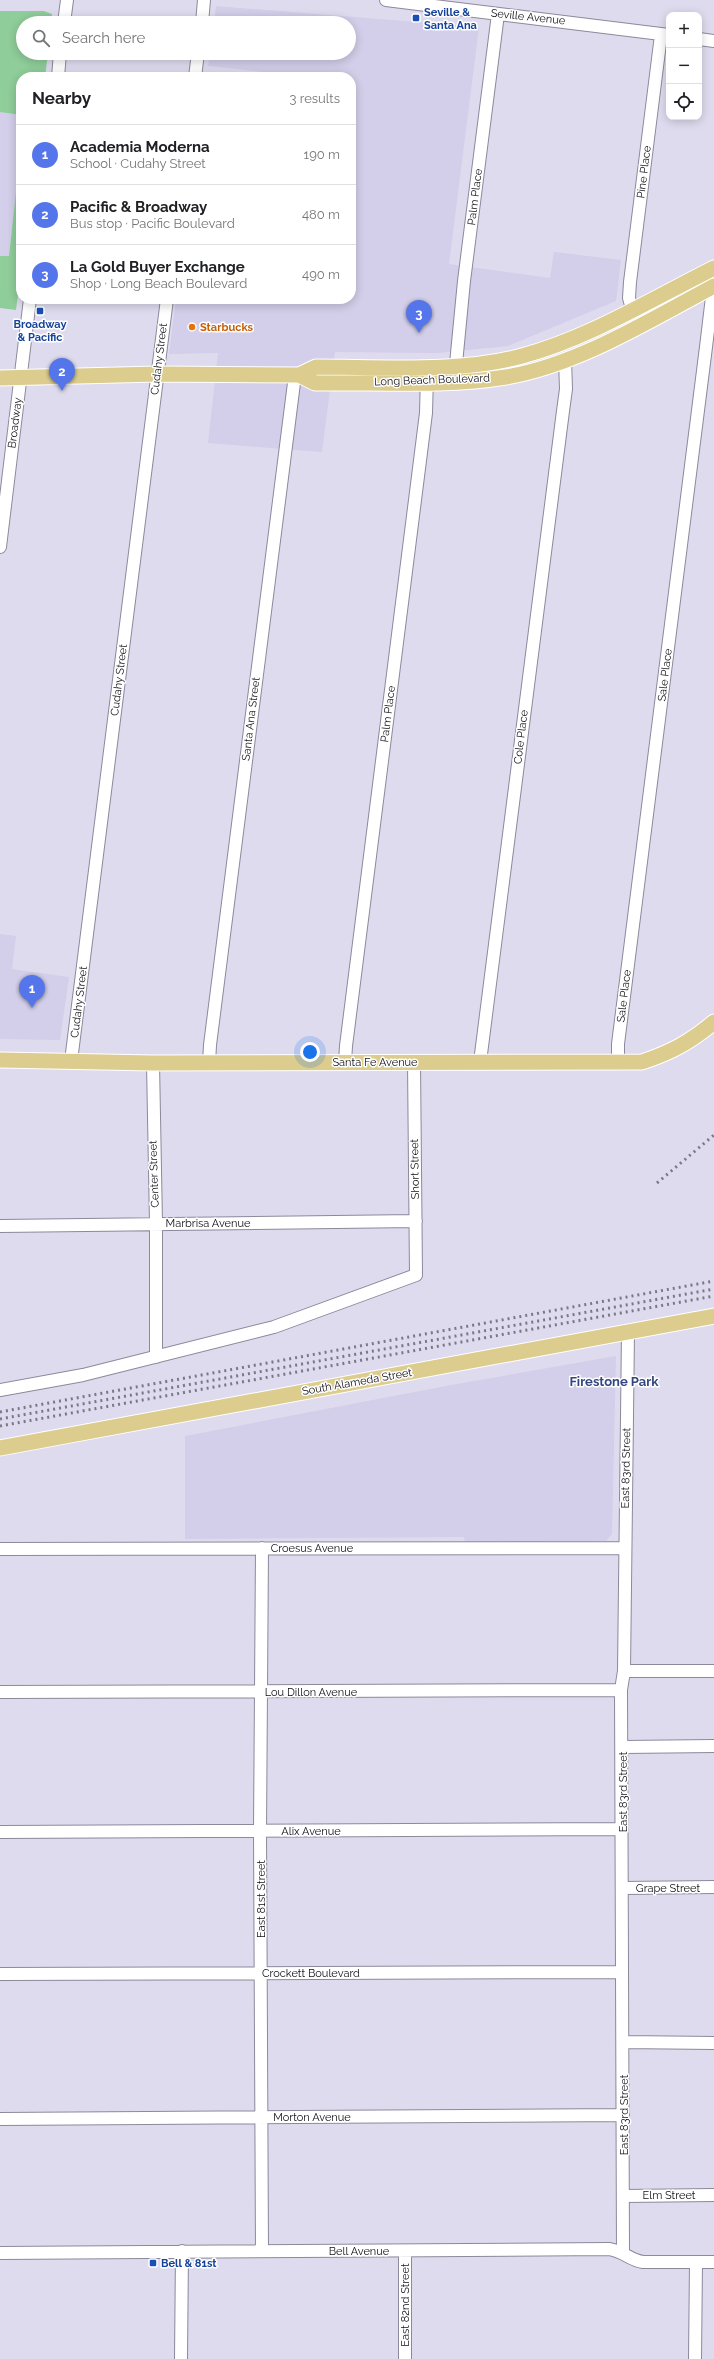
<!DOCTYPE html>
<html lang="en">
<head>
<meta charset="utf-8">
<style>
  body { margin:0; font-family:Raleway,sans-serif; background:#f6f6f6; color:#202124 }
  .controls { position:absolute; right:12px; top:12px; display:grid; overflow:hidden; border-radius:8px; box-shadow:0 2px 10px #0003 }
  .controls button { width:36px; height:36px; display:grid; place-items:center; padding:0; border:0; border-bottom:1px solid #e0e0e0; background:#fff; color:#202124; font:20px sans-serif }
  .you { position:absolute; left:310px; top:1052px; width:14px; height:14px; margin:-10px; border:3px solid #fff; border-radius:50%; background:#1a73e8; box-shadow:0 0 0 6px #1a73e833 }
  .badge { display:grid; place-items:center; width:26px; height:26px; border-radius:50%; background:#5575ea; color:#fff; font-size:13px; font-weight:700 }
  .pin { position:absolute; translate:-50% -33px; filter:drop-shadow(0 1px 2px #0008) }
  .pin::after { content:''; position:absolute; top:21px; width:14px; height:12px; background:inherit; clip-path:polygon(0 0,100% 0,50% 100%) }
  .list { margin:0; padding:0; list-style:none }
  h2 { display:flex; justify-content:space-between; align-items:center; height:52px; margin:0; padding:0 16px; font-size:17px }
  h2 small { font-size:13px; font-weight:400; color:#757577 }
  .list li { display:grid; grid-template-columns:26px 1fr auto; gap:12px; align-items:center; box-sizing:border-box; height:60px; padding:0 16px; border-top:1px solid #e0e0e0 }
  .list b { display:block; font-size:15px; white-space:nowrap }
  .list p { margin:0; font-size:13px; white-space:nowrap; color:#757577 }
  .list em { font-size:13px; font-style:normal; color:#757577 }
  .icon { flex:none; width:22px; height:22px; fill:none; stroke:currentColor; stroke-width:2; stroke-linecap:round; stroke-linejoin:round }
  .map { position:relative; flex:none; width:714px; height:2359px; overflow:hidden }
  .search { position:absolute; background:#fff; box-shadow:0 2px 10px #0003; left:16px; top:16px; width:340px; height:44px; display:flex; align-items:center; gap:10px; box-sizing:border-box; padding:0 14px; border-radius:22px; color:#757577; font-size:15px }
  .panel { position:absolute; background:#fff; box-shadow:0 2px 10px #0003; left:16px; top:72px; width:340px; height:232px; border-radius:16px }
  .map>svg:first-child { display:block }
  .built { fill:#d3cee9 }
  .green { fill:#8fcd9a }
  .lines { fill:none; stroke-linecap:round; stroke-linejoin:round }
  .minor-casing { stroke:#8c899b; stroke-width:14 }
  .major-casing { stroke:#fff; stroke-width:17 }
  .minor { stroke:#fff; stroke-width:12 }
  .major { stroke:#dccc8e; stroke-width:15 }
  .rail { stroke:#7b7886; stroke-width:3; stroke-dasharray:2 4; stroke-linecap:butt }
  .transit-dot { fill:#1a4fb4; stroke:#fff; stroke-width:1.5 }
  .food-dot { fill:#e8710a; stroke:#fff; stroke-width:1.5 }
  .labels { text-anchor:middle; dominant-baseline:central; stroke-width:3; stroke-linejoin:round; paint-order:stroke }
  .transit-label { font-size:11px; font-weight:bold; fill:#164399; stroke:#fff; text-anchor:start }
  .street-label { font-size:11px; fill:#110f16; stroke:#fff }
  .food-label { font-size:11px; font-weight:bold; fill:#c56008; stroke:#fff; text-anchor:start }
  .quarter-label { font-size:13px; font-weight:bold; fill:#344681; stroke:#fff }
</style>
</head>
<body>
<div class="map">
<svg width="714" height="2359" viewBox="0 0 714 2359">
  <rect width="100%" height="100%" fill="#dfdbef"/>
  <path class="built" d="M216 6 479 27 449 264 550 278 554 252 621 260 616 301 508 346 438 353 335 352 322 452 208 443 218 353 169 354 176 299H351V77H263V72L208 66 210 53H349V23H214Z
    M0 112 21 115V146L9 257 0 256Z
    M0 934 16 936 12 969 69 977 60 1040 0 1039Z
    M616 1356 612 1534 606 1541 465 1543 464 1537 185 1539V1436L446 1386Z"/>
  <path class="green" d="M0 11H44L52 14 51 23H23V53H48L45 77H21V115L0 112Z
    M21 146V272L16 310 0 308V256H9Z"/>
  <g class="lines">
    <defs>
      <path id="minor" d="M386 0 669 35
        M64 23 67 0
        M202 23 204 0
        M699 39 714 41
        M58 77 60 53
        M195 77 198 53
        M632 309 629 298 630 282 661 35
        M455 374 464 281 498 14
        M0 547 30 299
        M71 1061 167 299
        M345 1062 346 1046 426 413 427 374
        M480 1062 563 411 566 389 565 360
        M618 1062V1044L706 347 712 297 709 288
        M153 1063 156 1223V1357
        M209 1063 210 1045 295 375
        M0 1226 416 1221
        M0 1390 83 1375 274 1327 416 1275 414 1062
        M262 1548 260 1831 262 2251
        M0 1549 624 1548
        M624 1671H714
        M0 1692 621 1690
        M623 1747 714 1746
        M0 1832 622 1829
        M623 1888 714 1887
        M0 1974 622 1972
        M624 2042 714 2043
        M0 2119 623 2115
        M624 2196 714 2195
        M623 2252 621 1690 624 1671 628 1332
        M0 2253 609 2249C624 2251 629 2260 643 2262H714
        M181 2359 182 2251
        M405 2359V2251
        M695 2359 696 2262"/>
      <path id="major" d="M299 375 315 383C378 382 444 387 506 377 578 365 650 320 714 286
        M0 378 157 374 299 375 316 367C380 367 460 373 522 356 589 338 652 299 714 268
        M0 1060 153 1063 642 1062C672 1052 690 1042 714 1022
        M0 1448 714 1316"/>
    </defs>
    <use href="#minor" class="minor-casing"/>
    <use href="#major" class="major-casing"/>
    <use href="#minor" class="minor"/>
    <use href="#major" class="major"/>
    <path class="rail" d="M657 1183 714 1135
      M0 1412 714 1281
      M0 1419 714 1289
      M0 1426 714 1296"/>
  </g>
  <g class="transit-dot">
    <rect x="412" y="14" width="8" height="8" rx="2"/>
    <rect x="36" y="307" width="8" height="8" rx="2"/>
    <rect x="149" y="2259" width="8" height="8" rx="2"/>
  </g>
  <circle class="food-dot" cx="192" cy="327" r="4"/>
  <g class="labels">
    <g class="transit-label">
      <text x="424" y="12">Seville &amp;<tspan x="424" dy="13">Santa Ana</tspan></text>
      <text x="40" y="324" text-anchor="middle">Broadway<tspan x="40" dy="13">&amp; Pacific</tspan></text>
      <text x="161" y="2263">Bell &amp; 81st</text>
    </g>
    <g class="street-label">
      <text transform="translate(528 17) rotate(6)">Seville Avenue</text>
      <text transform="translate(644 172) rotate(-83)">Pine Place</text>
      <text transform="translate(475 197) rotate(-83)">Palm Place</text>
      <text transform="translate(159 359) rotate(-83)">Cudahy Street</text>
      <text transform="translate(432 380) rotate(-2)">Long Beach Boulevard</text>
      <text transform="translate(15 423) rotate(-83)">Broadway</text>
      <text transform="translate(665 675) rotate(-83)">Sale Place</text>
      <text transform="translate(119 680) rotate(-83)">Cudahy Street</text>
      <text transform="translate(388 714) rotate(-83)">Palm Place</text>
      <text transform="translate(251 719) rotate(-83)">Santa Ana Street</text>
      <text transform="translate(521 737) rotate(-83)">Cole Place</text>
      <text transform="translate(624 996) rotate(-83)">Sale Place</text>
      <text transform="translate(79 1002) rotate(-83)">Cudahy Street</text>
      <text x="375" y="1062">Santa Fe Avenue</text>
      <text transform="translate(415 1169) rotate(-91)">Short Street</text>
      <text transform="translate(154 1174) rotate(-92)">Center Street</text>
      <text x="208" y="1223">Marbrisa Avenue</text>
      <text transform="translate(357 1382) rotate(-10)">South Alameda Street</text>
      <text transform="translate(626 1468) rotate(-89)">East 83rd Street</text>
      <text x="312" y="1548">Croesus Avenue</text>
      <text x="311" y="1692">Lou Dillon Avenue</text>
      <text transform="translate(623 1792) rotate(-90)">East 83rd Street</text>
      <text x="311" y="1831">Alix Avenue</text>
      <text x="668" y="1888">Grape Street</text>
      <text transform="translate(261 1899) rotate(-90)">East 81st Street</text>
      <text x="311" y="1973">Crockett Boulevard</text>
      <text transform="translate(624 2115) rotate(-90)">East 83rd Street</text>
      <text x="312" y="2117">Morton Avenue</text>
      <text x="669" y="2195">Elm Street</text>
      <text x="359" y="2251">Bell Avenue</text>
      <text transform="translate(405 2305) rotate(-90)">East 82nd Street</text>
    </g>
    <g class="food-label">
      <text x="200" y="327">Starbucks</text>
    </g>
    <g class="quarter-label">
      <text x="614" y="1381">Firestone Park</text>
    </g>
  </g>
</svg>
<div class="controls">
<button>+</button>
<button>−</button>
<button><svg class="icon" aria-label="locate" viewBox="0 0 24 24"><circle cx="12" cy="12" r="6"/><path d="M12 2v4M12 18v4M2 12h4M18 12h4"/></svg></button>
</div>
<div class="you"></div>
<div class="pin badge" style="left:32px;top:1008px">1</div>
<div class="pin badge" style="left:62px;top:391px">2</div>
<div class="pin badge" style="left:419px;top:333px">3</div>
<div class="search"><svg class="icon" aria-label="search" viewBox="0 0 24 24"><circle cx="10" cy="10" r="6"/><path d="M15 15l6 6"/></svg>Search here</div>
<section class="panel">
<h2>Nearby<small>3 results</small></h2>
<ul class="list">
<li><span class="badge">1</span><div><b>Academia Moderna</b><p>School · Cudahy Street</p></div><em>190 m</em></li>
<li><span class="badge">2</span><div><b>Pacific &amp; Broadway</b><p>Bus stop · Pacific Boulevard</p></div><em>480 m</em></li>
<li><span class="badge">3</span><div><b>La Gold Buyer Exchange</b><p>Shop · Long Beach Boulevard</p></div><em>490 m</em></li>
</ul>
</section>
</div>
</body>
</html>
